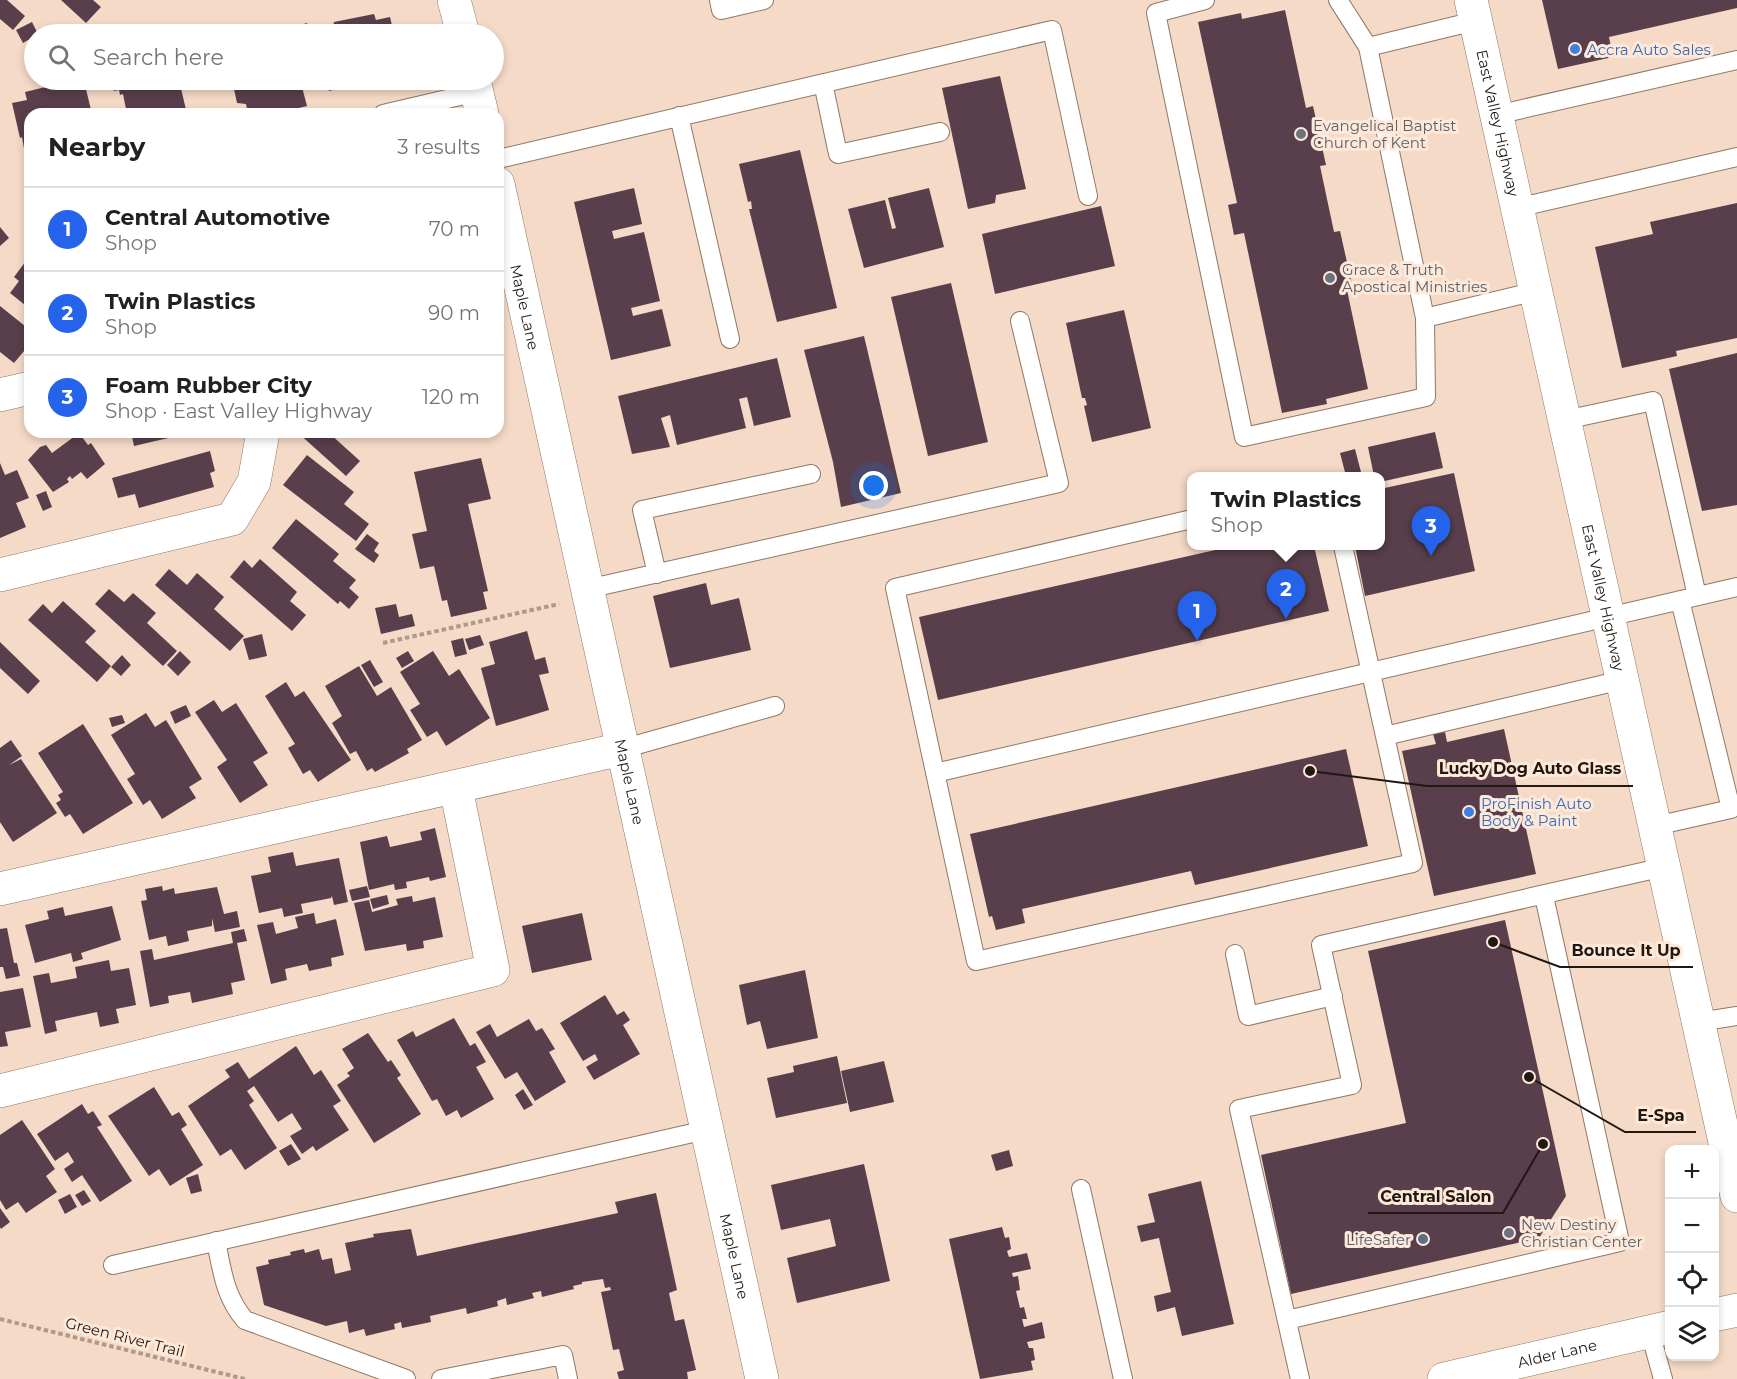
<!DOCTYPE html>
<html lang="en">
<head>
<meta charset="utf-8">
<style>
  body { margin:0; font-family:Montserrat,sans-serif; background:#f2f2f2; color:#202124 }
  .controls { position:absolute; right:18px; bottom:18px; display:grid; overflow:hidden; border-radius:12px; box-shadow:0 3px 9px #0003 }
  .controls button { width:54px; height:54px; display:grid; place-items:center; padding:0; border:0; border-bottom:2px solid #e0e0e0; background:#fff; color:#202124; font:30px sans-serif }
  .you { position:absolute; left:874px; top:486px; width:21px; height:21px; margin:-15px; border:4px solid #fff; border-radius:50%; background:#1a73e8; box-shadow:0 0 0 9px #1a73e833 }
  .badge { display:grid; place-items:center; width:39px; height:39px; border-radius:50%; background:#2563eb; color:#fff; font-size:20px; font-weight:700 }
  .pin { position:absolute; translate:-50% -50px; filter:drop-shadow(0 2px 3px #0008) }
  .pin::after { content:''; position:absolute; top:32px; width:21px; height:18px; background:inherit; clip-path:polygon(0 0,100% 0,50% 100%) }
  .popup { position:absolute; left:1187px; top:472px; width:198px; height:78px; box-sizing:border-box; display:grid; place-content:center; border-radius:12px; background:#fff; filter:drop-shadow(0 2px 4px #0005); font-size:20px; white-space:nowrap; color:#757577 }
  .popup b { font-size:22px; color:#202124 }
  .popup::after { content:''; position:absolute; left:50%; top:100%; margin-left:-12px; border:12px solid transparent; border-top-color:#fff }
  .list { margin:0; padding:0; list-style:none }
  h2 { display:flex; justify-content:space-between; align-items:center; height:78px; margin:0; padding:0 24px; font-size:26px }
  h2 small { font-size:20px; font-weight:400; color:#757577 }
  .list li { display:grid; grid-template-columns:39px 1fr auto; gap:18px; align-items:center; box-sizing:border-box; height:84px; padding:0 24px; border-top:2px solid #e0e0e0 }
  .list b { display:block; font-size:22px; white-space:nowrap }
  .list p { margin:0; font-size:20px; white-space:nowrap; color:#757577 }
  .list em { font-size:20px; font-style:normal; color:#757577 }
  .icon { flex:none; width:33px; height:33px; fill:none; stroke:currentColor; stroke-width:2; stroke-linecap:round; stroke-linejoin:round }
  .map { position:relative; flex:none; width:1737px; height:1379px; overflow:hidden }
  .search { position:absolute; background:#fff; box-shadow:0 3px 9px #0003; left:24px; top:24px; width:480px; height:66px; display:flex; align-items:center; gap:15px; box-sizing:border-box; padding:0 21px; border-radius:33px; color:#757577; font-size:22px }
  .panel { position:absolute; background:#fff; box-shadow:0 3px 9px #0003; left:24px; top:108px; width:480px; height:330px; border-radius:18px }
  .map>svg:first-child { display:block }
  .building { fill:#583f4b }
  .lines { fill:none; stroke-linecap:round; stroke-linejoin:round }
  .lane-casing { stroke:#8f7866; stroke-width:20 }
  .street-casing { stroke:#8f7866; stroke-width:34 }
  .secondary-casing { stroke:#8f7866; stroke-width:34 }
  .path { stroke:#ae998a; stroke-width:4; stroke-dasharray:4.5 3; stroke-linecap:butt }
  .lane { stroke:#fff; stroke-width:18 }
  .street { stroke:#fff; stroke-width:33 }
  .secondary { stroke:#fff; stroke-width:33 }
  .shop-dot { fill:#3f7fe0; stroke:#fee9d9; stroke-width:2 }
  .worship-dot { fill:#6b7280; stroke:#fee9d9; stroke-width:2 }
  .service-dot { fill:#5c6f8a; stroke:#fee9d9; stroke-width:2 }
  .labels { text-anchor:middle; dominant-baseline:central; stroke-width:6; stroke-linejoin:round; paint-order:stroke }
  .shop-label { font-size:15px; fill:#366cbe; stroke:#fee9d9; text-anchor:start }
  .street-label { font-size:15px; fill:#211811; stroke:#fee9d9 }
  .worship-label { font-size:15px; fill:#5b616d; stroke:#fee9d9; text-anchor:start }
  .service-label { font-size:15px; fill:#4e5e75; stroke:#fee9d9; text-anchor:end }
  .leader { fill:none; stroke:#211811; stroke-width:2 }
  .callout-dot { fill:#211811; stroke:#fee9d9; stroke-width:2 }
  .callout-label { font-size:16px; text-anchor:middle; font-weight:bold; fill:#211811; stroke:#fee9d9; stroke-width:6; stroke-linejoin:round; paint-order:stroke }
</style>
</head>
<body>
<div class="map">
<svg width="1737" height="1379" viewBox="0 0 1737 1379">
  <rect width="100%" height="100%" fill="#f5dac7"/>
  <path class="building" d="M0 0H7L25 16 13 30 0 19Z
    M61 0H93L101 7 86 23Z
    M1542 0H1737V8L1609 37 1613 57 1558 69Z
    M1285 10 1306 108 1313 106 1326 165 1320 166 1334 232 1340 231 1353 289 1347 290 1368 389 1326 399 1327 404 1282 413 1244 233 1234 235 1228 205 1237 203 1198 22 1241 13 1242 19Z
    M374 14 376 20 390 17 394 34H314L332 30 334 22Z
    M32 22 38 34 23 43 16 30Z
    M307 23 310 34H298L297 26Z
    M1000 76 1026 189 996 195 995 203 968 209 942 88Z
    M111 80H179L187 114H127L123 94 120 95 119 90 114 91Z
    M232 80H293L297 88 302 87 307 106 274 114H248L246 104 237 103Z
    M327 80H347L349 86 329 91Z
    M66 82 70 84 71 89 85 85 92 114H30V159L26 160 22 137 20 138 12 103 27 100 25 92Z
    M800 150 837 308 777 322 749 209H752L751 201 748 202 739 164Z
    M634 188 642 224 612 231 614 239 644 232 660 301 631 308 633 316 662 309 671 346 611 360 574 202Z
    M929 188 944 247 864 268 848 209 885 200 892 229 896 228 888 198Z
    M1737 203V338L1676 351 1677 356 1622 368 1595 247 1653 234 1650 222Z
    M1101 206 1115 266 995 294 982 234Z
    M0 227 9 238 0 246Z
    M26 261 30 265V298L25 305 10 293 19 281 14 277Z
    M951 283 988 442 928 456 891 297Z
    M0 306 30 330V344L14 363 0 352Z
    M1124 310 1151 428 1092 442 1084 406 1087 405 1085 398H1082L1066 323Z
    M864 336 901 493 841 507 833 462 804 350Z
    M1737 353V505L1702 511 1669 369Z
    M777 358 791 417 754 426 747 397 739 399 746 428 677 445 670 415 661 418 670 447 632 454 618 396Z
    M131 432H190V433L134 446Z
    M297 432H328L360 461 346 476Z
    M1435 432 1443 468 1380 482V476H1374L1368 447Z
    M79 433 88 445 91 443 105 464 87 479 81 472 72 479 70 476 67 479 69 482 53 492 28 460 40 447 46 445 52 453Z
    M1355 449 1362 476H1346L1340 453Z
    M210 451 215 471 210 473 214 487 139 508 135 494 118 498 112 478Z
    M307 455 354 492 344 504 369 524 356 541 283 485Z
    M481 458 491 499 468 504 488 591 483 592 487 609 451 617 447 600 442 601 434 566 420 569 412 534 427 531 414 472Z
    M0 463 5 475 17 470 29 498 16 503 26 527 0 538Z
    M1454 473 1475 571 1365 596 1355 546H1380V489Z
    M46 491 52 507 43 511 36 495Z
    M296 519 339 554 333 561 356 580 349 588 359 597 349 609 340 601 338 604 272 548Z
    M367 534 379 543 374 551 379 555 374 563 355 549Z
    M1233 546H1314L1329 611 938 700 919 617Z
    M260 559 297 592 290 601 306 615 292 631 230 577 244 560 252 568Z
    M169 569 187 585 197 573 224 597 214 609 244 636 230 651 155 585Z
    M706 583 711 605 739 598 751 650 670 668 653 596Z
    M109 589 124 602 133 593 156 613 147 623 177 651 163 666 95 604Z
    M63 601 96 631 85 642 111 666 97 682 28 620 43 604 52 613Z
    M396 604 399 617 412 614 415 626 381 634 375 608Z
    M527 631 535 660 545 657 549 673 539 675 549 710 496 726 481 668 495 664 489 642Z
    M262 634 267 656 249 660 243 639Z
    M480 635 484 645 469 650 465 639Z
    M463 638 467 654 455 657 451 641Z
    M0 642 40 681 28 694 0 668Z
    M180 651 191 662 178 676 167 665Z
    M408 651 414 661 402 668 396 658Z
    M433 651 449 676 459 669 490 718 446 746 437 731 427 737 410 710 420 704 400 672Z
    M122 655 131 665 121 676 111 667Z
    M370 660 383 682 374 687 361 665Z
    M359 666 377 696 391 687 422 740 407 749 409 753 375 772 372 768 367 771 356 751 350 754 332 723 342 716 325 686Z
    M286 682 295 697 304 691 351 760 318 782 310 770 303 774 288 748 295 744 265 696Z
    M214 700 222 712 236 703 268 753 253 762 268 785 240 803 217 767 227 760 195 712Z
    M186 705 191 716 175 724 170 712Z
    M146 713 155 727 166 720 202 779 189 787 196 798 162 819 150 800 143 805 127 779 135 774 111 735Z
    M122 715 125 723 112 727 109 718Z
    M83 724 133 803 83 834 70 814 65 817 56 803 61 800 58 795 63 792 38 753Z
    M1504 729 1536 874 1434 896 1402 751 1436 744 1433 734 1445 732 1447 742Z
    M11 740 22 756 9 765 21 759 57 813 13 842 0 822V748Z
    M1346 749 1368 846 1195 885 1191 871 1022 909 1025 923 996 930 992 916 989 917 970 834Z
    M435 828 446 877 430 881 429 877 406 882 407 888 395 890 394 884 369 890 360 842 387 836 390 847 422 840 420 832Z
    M293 852 296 866 339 858 348 902 334 905 332 896 331 898 301 904 303 913 284 917 282 908 259 913 251 876 271 872 268 857Z
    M162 886 163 891 174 888 175 894 217 887 224 914 237 911 240 927 215 932 212 918V926L187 931 189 941 168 946 166 936 149 940 141 901 147 900 145 889Z
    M367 886 370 897 352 901 349 890Z
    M387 895 389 904 373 909 370 899Z
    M412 896 413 902 435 897 443 937 423 941 424 948 407 951 406 944 365 951 354 903 369 900 372 912 398 905 396 899Z
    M112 906 121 940 81 953 83 959 73 962 71 953 35 963 25 925 49 919 47 911 63 907 65 916Z
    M314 913 316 924 336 919 344 955 331 958 332 966 309 971 307 964 285 969 287 980 271 984 257 925 273 922 276 934 298 928 295 917Z
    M582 913 592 960 532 973 522 926Z
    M1505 920 1566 1196 1539 1238 1291 1294 1261 1155 1406 1123 1368 951Z
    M7 928 14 963H17L20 976 6 979 3 967H0V929Z
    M244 929 247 941 237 943 245 980 231 983 233 994 192 1003 190 992 168 996 169 1003 150 1007 140 951 152 949 154 960 233 943 231 932Z
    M109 960 111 971 129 968 136 1005 116 1009 119 1023 100 1027 97 1012 55 1021 57 1031 45 1034 33 976 49 973 51 983 77 978 75 967Z
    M805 970 818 1038 767 1049 760 1021 747 1025 739 985Z
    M23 988 31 1027 5 1032 8 1046 0 1047V992Z
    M605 995 617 1015 624 1011 630 1020 623 1025 640 1054 594 1080 586 1067 598 1060 595 1054 583 1061 560 1023Z
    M454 1018 470 1046 475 1043 486 1062 476 1067 494 1099 461 1118 457 1110 446 1116 437 1099 432 1101 397 1040 413 1031 416 1037Z
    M529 1019 536 1031 542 1028 555 1049 549 1052 566 1082 535 1101 517 1072 505 1079 476 1032 490 1024 497 1037Z
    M368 1033 388 1062 391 1060 401 1075 397 1078 421 1114 374 1143 337 1085 350 1076 347 1073 354 1068 342 1049Z
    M296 1046 314 1075 321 1070 341 1101 333 1106 349 1130 316 1151 313 1146 302 1154 290 1136 302 1129 292 1113 278 1122 254 1086 247 1091 254 1101 249 1105 277 1148 245 1170 231 1149 220 1156 188 1106 230 1077 225 1070 238 1062 249 1079Z
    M837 1056 847 1103 776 1118 767 1078 794 1072 793 1066Z
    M884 1061 894 1102 850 1112 841 1071Z
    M154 1087 172 1116 179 1112 187 1125 181 1129 203 1165 170 1186 159 1169 149 1176 108 1116Z
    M523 1089 533 1105 524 1110 515 1095Z
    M82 1104 88 1114 93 1111 102 1125 97 1127 132 1181 100 1202 82 1175 72 1182 64 1169 74 1162 68 1152 55 1161 37 1134Z
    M22 1120 55 1169 46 1176 57 1192 26 1213 18 1202 6 1210 0 1200V1135Z
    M291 1144 301 1159 288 1166 279 1151Z
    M1009 1150 1013 1166 996 1171 991 1155Z
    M864 1164 890 1281 797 1303 787 1258 836 1246 830 1219 781 1230 771 1185Z
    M198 1174 202 1191 191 1194 186 1178Z
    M1201 1181 1234 1324 1182 1336 1175 1307 1157 1312 1154 1296 1171 1292 1159 1238 1141 1242 1137 1226 1155 1222 1148 1194Z
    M84 1190 91 1201 82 1206 75 1195Z
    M656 1193 677 1290 669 1293 675 1321 684 1319 696 1370 687 1372 688 1379H619L617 1372 624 1370 619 1349 613 1350 601 1292 611 1290 610 1287 605 1288 603 1279 582 1282V1284L573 1286 574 1289 542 1297 541 1291 532 1293 534 1298 507 1305 506 1298 497 1301 498 1306 467 1314 466 1308 430 1316 431 1322 402 1328 401 1322 394 1324 395 1329 366 1336 364 1329 349 1333 347 1321 326 1326 264 1305 256 1267 269 1264 268 1260 291 1255 290 1252 304 1249 305 1253 319 1249 322 1260 332 1258 335 1274 351 1270 345 1243 374 1237 373 1234 411 1229 417 1256 618 1213 615 1202Z
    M70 1194 77 1207 65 1214 58 1200Z
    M0 1208 10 1222 1 1229 0 1227Z
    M1002 1227 1005 1238 1009 1237 1011 1249 1007 1251 1009 1257 1027 1253 1031 1269 1012 1273 1013 1277 1018 1276 1020 1290 1016 1291 1020 1308 1024 1307 1027 1319H1022L1024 1327 1042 1322 1045 1338 1027 1342 1029 1348H1033L1035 1360 1031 1361 1033 1370 980 1379 949 1239Z"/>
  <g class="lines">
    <defs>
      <path id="lane" d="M719 0 721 10 764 0
        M1205 0 1156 13 1244 437 1426 397 1425 318 1536 291
        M1338 0 1368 47 1475 21
        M1368 47 1425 318
        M823 83 838 154 940 132
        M383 114 477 92
        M1496 115 1737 60
        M679 116 730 339
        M498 159 1052 30 1088 196
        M1516 208 1737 157
        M1565 420 1653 401 1697 596
        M1192 519 895 588 976 961 1413 863 1343 546
        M657 574 642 510 811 474
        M587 589 1059 483 1020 321
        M1385 736 1622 680
        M622 749 775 706
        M935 773 1737 587
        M1655 826 1731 809 1680 600
        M1235 954 1248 1016 1333 996
        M1699 1022 1737 1016
        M1081 1189 1123 1379
        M216 1241C222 1271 225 1297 245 1320L406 1379
        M113 1265 706 1130
        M1287 1320 1620 1242 1544 896
        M1650 1332 1663 1379
        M441 1379 563 1355 568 1379
        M1300 1379 1239 1109 1352 1085 1321 945 1664 867"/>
      <g id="street">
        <path d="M454 0 463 34"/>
        <path d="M474 80 482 114"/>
        <path id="s1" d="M498 184 762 1379"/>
        <path d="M0 395 30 388"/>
        <path d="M0 575 232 519 254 482 263 432"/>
        <path d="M0 889 622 749"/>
        <path d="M0 1091 493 970 456 788"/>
        <path d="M1714 1315 1737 1310"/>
        <path id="s2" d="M1444 1379 1670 1327"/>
      </g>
      <g id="secondary">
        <path id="s3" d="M1471 0 1737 1196"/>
      </g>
    </defs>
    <use href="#lane" class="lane-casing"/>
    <use href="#street" class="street-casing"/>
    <use href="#secondary" class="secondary-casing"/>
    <path class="path" d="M383 643 559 604
      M0 1319 245 1379"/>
    <use href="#lane" class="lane"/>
    <use href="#street" class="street"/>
    <use href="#secondary" class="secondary"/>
  </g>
  <g class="shop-dot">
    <circle cx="1575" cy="49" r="6"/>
    <circle cx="1469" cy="812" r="6"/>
  </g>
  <g class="worship-dot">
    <circle cx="1301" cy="134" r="6"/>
    <circle cx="1330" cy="278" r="6"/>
    <circle cx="1509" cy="1233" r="6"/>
  </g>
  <circle class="service-dot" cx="1423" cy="1239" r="6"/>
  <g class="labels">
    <g class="shop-label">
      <text x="1587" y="49">Accra Auto Sales</text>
      <text x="1481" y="803">ProFinish Auto<tspan x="1481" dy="17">Body &amp; Paint</tspan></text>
    </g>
    <g class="street-label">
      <text stroke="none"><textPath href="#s3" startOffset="126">East Valley Highway</textPath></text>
      <text stroke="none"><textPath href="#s1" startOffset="126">Maple Lane</textPath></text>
      <text stroke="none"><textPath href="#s3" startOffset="612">East Valley Highway</textPath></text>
      <text stroke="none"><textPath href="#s1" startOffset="612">Maple Lane</textPath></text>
      <text stroke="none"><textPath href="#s1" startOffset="1098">Maple Lane</textPath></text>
      <text transform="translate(125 1337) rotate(14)">Green River Trail</text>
      <text stroke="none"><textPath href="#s2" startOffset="116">Alder Lane</textPath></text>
    </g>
    <g class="worship-label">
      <text x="1313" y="125">Evangelical Baptist<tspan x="1313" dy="17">Church of Kent</tspan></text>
      <text x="1342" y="269">Grace &amp; Truth<tspan x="1342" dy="17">Apostical Ministries</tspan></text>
      <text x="1521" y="1224">New Destiny<tspan x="1521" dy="17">Christian Center</tspan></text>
    </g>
    <g class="service-label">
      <text x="1411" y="1239">LifeSafer</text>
    </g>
  </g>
  <path class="leader" d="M1310 771L1427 786H1633M1493 942L1560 967H1693M1529 1077L1625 1132H1696M1543 1144L1503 1213H1368"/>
  <g class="callout-dot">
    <circle cx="1310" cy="771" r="6"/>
    <circle cx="1493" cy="942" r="6"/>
    <circle cx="1529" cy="1077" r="6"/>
    <circle cx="1543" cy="1144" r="6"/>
  </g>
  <g class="callout-label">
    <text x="1530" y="774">Lucky Dog Auto Glass</text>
    <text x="1626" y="956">Bounce It Up</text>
    <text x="1661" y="1121">E-Spa</text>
    <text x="1436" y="1202">Central Salon</text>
  </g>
</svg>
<div class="controls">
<button>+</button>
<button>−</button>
<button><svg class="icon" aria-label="locate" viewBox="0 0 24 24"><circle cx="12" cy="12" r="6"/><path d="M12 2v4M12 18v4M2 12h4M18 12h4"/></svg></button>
<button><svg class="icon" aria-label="layers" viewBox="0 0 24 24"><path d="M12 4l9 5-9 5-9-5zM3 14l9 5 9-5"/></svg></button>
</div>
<div class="you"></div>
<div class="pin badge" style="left:1197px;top:641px">1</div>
<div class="pin badge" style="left:1286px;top:619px">2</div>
<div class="popup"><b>Twin Plastics</b>Shop</div>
<div class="pin badge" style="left:1431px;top:556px">3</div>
<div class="search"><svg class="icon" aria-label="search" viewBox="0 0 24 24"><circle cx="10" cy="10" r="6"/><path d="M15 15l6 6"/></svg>Search here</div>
<section class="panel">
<h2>Nearby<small>3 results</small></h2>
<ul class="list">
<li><span class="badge">1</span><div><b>Central Automotive</b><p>Shop</p></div><em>70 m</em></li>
<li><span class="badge">2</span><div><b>Twin Plastics</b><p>Shop</p></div><em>90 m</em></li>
<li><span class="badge">3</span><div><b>Foam Rubber City</b><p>Shop · East Valley Highway</p></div><em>120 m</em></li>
</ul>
</section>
</div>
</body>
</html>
